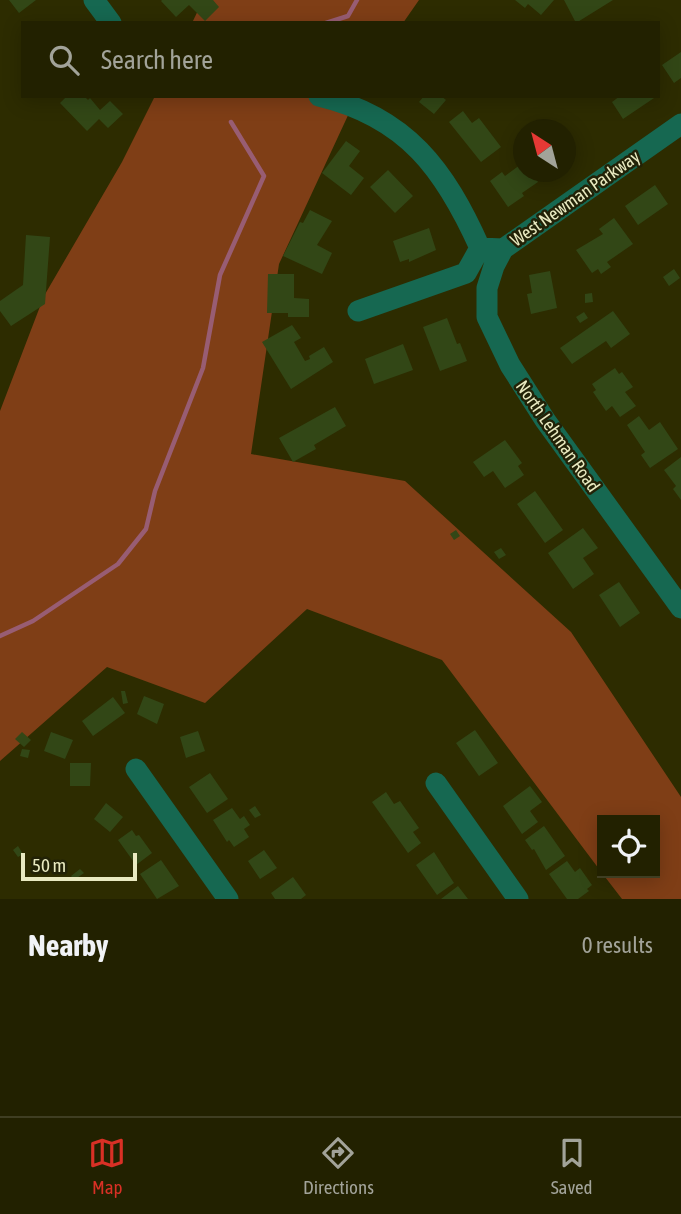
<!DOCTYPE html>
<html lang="en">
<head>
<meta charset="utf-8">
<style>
  body { margin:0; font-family:"Asap Condensed",sans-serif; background:#2e2e0f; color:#f1f3f6 }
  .controls { position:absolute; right:21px; bottom:21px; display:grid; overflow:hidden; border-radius:0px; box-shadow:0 4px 18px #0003 }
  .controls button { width:63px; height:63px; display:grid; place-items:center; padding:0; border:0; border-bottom:2px solid #3f3e22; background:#222100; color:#f1f3f6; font:35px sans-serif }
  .compass { position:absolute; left:513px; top:119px; width:63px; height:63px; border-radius:50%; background:#222100; box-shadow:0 4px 18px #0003; rotate:324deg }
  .scale { position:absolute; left:21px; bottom:18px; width:116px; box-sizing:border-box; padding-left:7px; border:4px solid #e9eac1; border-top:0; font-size:19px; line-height:24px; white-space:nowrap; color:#e9eac1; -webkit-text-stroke:5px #222207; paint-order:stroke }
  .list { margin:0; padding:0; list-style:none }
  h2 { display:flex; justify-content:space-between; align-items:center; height:91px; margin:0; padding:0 28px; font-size:30px }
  h2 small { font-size:23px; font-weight:400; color:#a2a399 }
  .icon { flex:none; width:38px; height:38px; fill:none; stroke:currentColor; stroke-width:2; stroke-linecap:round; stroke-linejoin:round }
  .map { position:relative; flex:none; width:681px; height:899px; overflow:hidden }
  .search { position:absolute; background:#222100; box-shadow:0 4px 18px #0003; left:21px; right:21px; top:21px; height:77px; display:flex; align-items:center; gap:18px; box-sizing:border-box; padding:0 24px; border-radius:0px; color:#a2a399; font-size:26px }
  .sheet { height:217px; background:#222100 }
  nav { display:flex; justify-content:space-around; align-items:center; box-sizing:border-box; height:98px; border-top:2px solid #3f3e22; background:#222100; font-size:19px; color:#a2a399 }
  nav a { display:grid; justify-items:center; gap:4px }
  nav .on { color:#d93025 }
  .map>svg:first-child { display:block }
  .forest { fill:#7f3e16 }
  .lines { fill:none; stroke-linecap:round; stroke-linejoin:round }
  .stream { stroke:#985d73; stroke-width:4.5 }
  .building { fill:#324716 }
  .minor { stroke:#166851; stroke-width:21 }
  .labels { text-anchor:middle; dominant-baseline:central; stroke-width:5; stroke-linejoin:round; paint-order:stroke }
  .street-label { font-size:18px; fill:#e9eac1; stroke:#222207 }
</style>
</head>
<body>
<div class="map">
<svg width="681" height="899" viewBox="0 0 681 899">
  <rect width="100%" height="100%" fill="#2d2c00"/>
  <path class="forest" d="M203 0H419L403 23H192Z
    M155 96H357L279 264 251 454 405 481 571 632 681 797V899H622L602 873H655V820H602V873L442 660 307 609 205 703 107 667 0 761V411L44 296 122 162Z"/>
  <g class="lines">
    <path class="stream" d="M326 23 348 16 357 0
      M0 636 33 621 118 564 146 529 155 491 203 368 220 275 264 176 231 122"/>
  </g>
  <path class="building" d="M9 0H36L19 13Z
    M162 0H213L219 7 205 21 189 5 176 17 161 1Z
    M515 0H554L541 15 528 4 525 8Z
    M564 0H613L576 23Z
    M681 52V78L674 83 662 65Z
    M67 96H84L88 100 90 98 100 110 110 101 123 114 108 128 99 119 87 131 60 103Z
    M424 96H441L446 100 434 114 419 102Z
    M620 96H657L623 119 612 102Z
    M463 111 472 123 479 118 501 147 481 162 449 122Z
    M346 141 360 151 349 166 364 178 351 195 322 173Z
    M524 162V172H531L538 182 522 193 524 196 508 207 490 181 502 172 505 176Z
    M388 170 413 196 395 213 370 187Z
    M655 185 668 204 638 225 625 206Z
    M310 210 332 221 317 245 332 253 322 274 283 256 300 222 303 223Z
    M614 218 633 244 607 262 611 267 601 274 598 269 592 273 576 250 603 234 599 229Z
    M429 228 436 250 409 262V259L400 262 393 241Z
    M26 235 50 237 45 304 11 326 0 311V301L23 285Z
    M674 269 680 278 669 286 663 277Z
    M550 271 557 308 531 314 527 294 532 293 529 275Z
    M268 274H294V298L309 299V317H288V313H267Z
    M592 293 593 302 585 303V294Z
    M613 311 630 334 611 348 606 341 572 364 560 348Z
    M584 312 588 318 580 323 576 317Z
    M447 318 457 344 460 343 467 361 440 371 423 327Z
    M292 325 301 338 294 342 305 361 310 359 309 356 324 347 333 362 291 389 262 342Z
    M403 344 413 370 374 384 365 359Z
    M615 368 619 374 622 372 633 387 625 392 636 406 620 417 612 406 606 411 593 392 596 390 592 384Z
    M335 407 346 426 314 445 316 449 293 462 279 438Z
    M639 416 649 430 660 422 678 449 650 468 641 455 645 452 627 425Z
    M505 440 522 463 518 466 524 475 505 488 493 471 484 477 473 462Z
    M681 457V500L673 489 676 486 664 470Z
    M535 491 563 530 545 543 517 504Z
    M583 528 598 548 583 558 594 574 573 589 548 553Z
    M456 530 460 536 454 540 450 534Z
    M501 548 506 555 499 559 494 552Z
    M619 582 640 613 620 627 599 595Z
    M121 691H125L128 703 123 704Z
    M144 696 164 704 157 724 137 714Z
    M113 697 125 713 93 736 82 721Z
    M475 730 498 763 479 776 456 743Z
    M198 731 205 751 186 758 180 737Z
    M22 732 31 740 24 747 15 739Z
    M51 732 73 740 65 759 44 751Z
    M22 749 30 750 28 758 20 756Z
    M70 763H91L90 786H70Z
    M210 773 228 799 207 813 189 787Z
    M530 786 542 802 530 811 538 822 522 834 503 806Z
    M386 792 394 804 400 801 419 828 413 832 421 843 408 853 372 802Z
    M106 803 123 817 110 832 94 819Z
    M255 806 261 815 255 818 249 810Z
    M232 808 240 819 244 816 250 825 244 829 249 837 234 847 229 840 227 842 213 820Z
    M544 826 565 856 546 870 534 849 532 850 525 840Z
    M132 830 136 836 139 835 152 853 136 865 118 840Z
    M18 846 23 854 18 857 13 850Z
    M264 850 277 868 260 879 248 861Z
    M434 852 454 883 437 895 416 865Z
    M161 860 179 886 157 899 140 874Z
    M567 861 575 872 580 868 592 885 587 889 589 891 578 899H567L549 874Z
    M80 869 84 873 74 880 71 876Z
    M293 877 306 895 301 899H275L271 893Z
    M458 886 468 899H441Z"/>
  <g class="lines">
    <path class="minor" d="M94 0 111 23
      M319 96C407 117 445 170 480 248
      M480 248 503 249 681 124
      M503 249 494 266 487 288V317L510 365 545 420 681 608
      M358 311 466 273 480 248
      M136 769 228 899
      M436 783 518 899"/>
  </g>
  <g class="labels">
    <g class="street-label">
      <text transform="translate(575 198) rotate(-35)">West Newman Parkway</text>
      <text transform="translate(558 436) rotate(55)">North Lehman Road</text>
    </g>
  </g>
</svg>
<div class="controls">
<button><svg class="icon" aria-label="locate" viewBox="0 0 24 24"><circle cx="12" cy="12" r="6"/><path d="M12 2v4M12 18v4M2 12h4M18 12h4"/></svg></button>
</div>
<svg class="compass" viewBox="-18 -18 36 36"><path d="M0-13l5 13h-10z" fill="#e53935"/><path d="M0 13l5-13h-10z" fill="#a2a399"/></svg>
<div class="scale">50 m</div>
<div class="search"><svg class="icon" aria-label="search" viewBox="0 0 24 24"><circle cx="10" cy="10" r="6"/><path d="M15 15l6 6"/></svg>Search here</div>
</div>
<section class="sheet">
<h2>Nearby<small>0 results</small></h2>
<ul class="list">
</ul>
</section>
<nav>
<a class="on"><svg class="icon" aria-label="map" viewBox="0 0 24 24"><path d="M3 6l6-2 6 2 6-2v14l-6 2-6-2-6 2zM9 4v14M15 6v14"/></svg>Map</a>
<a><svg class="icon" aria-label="directions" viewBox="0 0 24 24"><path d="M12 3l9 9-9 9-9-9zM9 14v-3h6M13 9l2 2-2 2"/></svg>Directions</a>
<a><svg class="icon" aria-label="saved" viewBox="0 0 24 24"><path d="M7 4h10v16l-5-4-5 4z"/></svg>Saved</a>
</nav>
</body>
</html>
